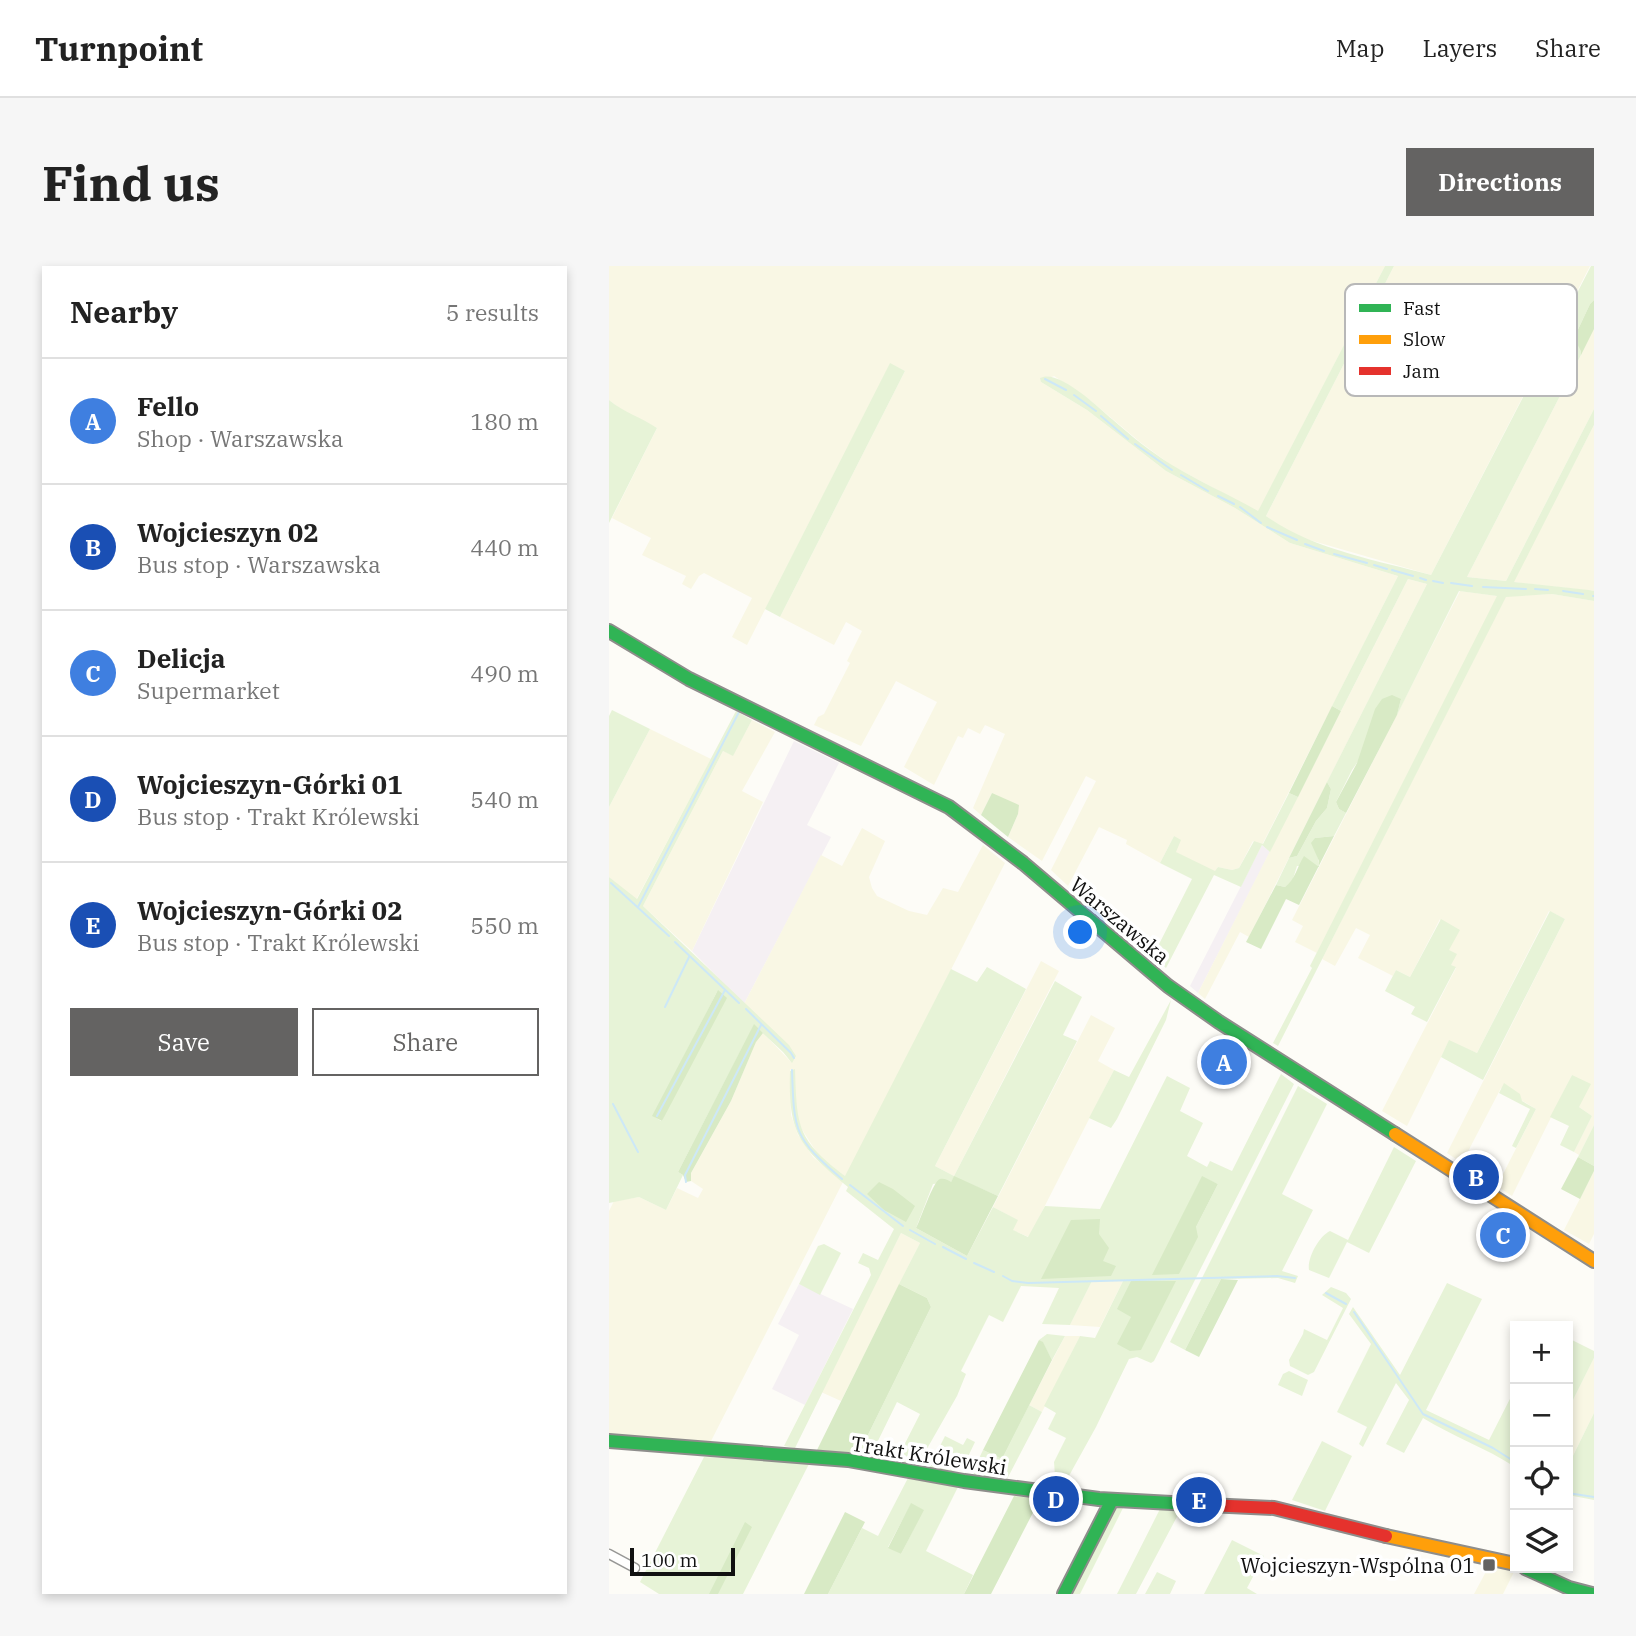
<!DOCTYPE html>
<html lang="en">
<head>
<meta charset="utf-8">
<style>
  body { margin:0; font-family:"IBM Plex Serif",serif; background:#f6f6f6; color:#222 }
  .controls { position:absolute; right:21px; bottom:21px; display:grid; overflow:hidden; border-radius:0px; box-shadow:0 4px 10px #0003 }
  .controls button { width:63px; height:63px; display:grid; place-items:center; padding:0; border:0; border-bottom:2px solid #e0e0e0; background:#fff; color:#222; font:35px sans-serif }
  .scale { position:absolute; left:21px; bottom:18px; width:105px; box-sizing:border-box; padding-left:7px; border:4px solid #111; border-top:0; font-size:19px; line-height:24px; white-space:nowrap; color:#111; -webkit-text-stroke:5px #fff; paint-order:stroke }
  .you { position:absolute; left:472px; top:667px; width:24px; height:24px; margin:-18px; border:5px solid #fff; border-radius:50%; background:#1a73e8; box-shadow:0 0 0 10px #1a73e833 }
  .badge { display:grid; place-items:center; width:46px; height:46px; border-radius:50%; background:#646362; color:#fff; font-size:23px; font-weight:700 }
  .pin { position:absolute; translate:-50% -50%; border:4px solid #fff; box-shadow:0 2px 7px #0006 }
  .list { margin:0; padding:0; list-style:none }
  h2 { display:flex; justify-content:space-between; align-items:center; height:91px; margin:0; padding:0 28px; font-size:30px }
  h2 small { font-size:23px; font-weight:400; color:#767676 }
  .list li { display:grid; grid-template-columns:46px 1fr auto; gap:21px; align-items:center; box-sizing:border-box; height:126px; padding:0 28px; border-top:2px solid #e0e0e0 }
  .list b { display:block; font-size:26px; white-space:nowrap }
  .list p { margin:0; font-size:23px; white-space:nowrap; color:#767676 }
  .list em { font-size:23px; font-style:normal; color:#767676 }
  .actions { display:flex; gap:14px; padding:21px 28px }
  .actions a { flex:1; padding:16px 0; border:2px solid #646362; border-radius:0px; text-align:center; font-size:24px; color:#646362 }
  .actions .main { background:#646362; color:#fff }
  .icon { flex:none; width:38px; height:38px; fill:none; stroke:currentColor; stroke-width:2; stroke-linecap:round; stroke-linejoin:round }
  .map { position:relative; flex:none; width:985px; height:1328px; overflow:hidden; border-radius:0px }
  header { display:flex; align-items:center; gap:42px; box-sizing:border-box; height:98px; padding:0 35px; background:#fff; border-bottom:2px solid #e0e0e0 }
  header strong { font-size:33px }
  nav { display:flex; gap:38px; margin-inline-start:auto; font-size:24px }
  .intro { display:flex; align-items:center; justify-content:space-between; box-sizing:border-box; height:168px; padding:0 42px }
  h1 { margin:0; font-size:49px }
  .button { padding:18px 32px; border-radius:0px; background:#646362; color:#fff; font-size:24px; font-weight:700 }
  main { display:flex; gap:42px; padding:0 42px }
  aside { flex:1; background:#fff; border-radius:0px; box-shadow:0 4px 10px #0003 }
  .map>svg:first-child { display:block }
  .industrial { fill:#f5f0f3 }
  .farmland { fill:#f9f7e4 }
  .green { fill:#e7f3d7; fill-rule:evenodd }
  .forest { fill:#d8eac5 }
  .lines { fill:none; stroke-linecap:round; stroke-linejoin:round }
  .stream { stroke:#cde8f7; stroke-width:2 }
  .street-casing { stroke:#979795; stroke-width:11 }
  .fast-casing { stroke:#8e8d8b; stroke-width:16 }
  .slow-casing { stroke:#8e8d8b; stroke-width:16 }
  .jam-casing { stroke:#8e8d8b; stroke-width:16 }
  .street { stroke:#fffffe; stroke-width:8 }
  .fast { stroke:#30b455; stroke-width:12 }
  .slow { stroke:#ff9f0a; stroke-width:12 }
  .jam { stroke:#e5322d; stroke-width:12 }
  .poi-dot { fill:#646362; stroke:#fff; stroke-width:2.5 }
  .labels { text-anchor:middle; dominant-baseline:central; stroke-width:7; stroke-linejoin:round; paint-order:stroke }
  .street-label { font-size:21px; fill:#111; stroke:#fff }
  .poi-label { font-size:21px; fill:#111; stroke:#fff; text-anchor:end }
  .key { fill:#fff; stroke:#b8b8b8; stroke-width:2 }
  .key-label { font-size:19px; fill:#111 }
</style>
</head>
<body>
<header>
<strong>Turnpoint</strong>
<nav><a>Map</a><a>Layers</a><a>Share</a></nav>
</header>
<div class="intro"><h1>Find us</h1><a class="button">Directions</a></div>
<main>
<aside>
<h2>Nearby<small>5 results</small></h2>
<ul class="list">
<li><span class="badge" style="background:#3f7fe0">A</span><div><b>Fello</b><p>Shop · Warszawska</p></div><em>180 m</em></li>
<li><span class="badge" style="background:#1a4fb4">B</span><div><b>Wojcieszyn 02</b><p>Bus stop · Warszawska</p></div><em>440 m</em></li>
<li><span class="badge" style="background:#3f7fe0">C</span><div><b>Delicja</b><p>Supermarket</p></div><em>490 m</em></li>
<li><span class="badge" style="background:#1a4fb4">D</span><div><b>Wojcieszyn-Górki 01</b><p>Bus stop · Trakt Królewski</p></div><em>540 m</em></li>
<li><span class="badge" style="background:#1a4fb4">E</span><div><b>Wojcieszyn-Górki 02</b><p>Bus stop · Trakt Królewski</p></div><em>550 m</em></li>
</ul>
<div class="actions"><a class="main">Save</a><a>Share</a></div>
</aside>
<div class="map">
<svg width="985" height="1328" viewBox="0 0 985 1328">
  <rect width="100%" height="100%" fill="#fdfcf7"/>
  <path class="industrial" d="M185 475 230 497 198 559 222 571 135 738 83 685Z
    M653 579 661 586 589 727 581 720Z
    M190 1018 244 1043 196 1139 163 1123 190 1069 169 1058Z"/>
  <path class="farmland" d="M0 0H776L649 246 562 199 531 176 482 135 445 110 432 116 478 144 557 205 626 242 681 277 789 310 653 579 644 575 630 602 623 604 609 601 606 606 566 586 565 570 551 597 517 578 518 574 490 561 459 620 442 604 487 515 477 510 433 595 399 571 409 548 383 527 372 549 364 542 396 468 376 459 371 468 359 462 354 472 349 470 325 519 295 501 328 436 287 415 252 480 205 459 209 451 215 448 241 397 238 395 253 365 237 356 225 379 171 351 296 105 281 98 138 379 123 371 143 332 95 307 90 310 82 323 73 318 77 310 33 289 42 272 3 252 48 162 18 148 0 134Z
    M785 0H981L822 309 697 273 675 263 657 250Z
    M985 34V143L897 315 858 311 972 89Z
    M985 159V325L904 316Z
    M799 313 818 318 640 671 631 666 596 733 589 727Z
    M851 325 889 330 708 687 686 676 694 660 683 654Z
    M943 328 985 335V859L970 889 965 886 983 850 970 841 963 809 903 930 888 920 927 843 892 822 853 897 838 887 956 653 940 645 868 787 840 775 798 860 773 845 847 702 842 699 831 653 801 711 787 704 784 710 749 692 761 669 747 662 726 700 713 693 897 330Z
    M143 454 166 466 133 525 154 536 83 685 34 640 114 485 124 489Z
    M41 463 102 493 27 634 0 611V541Z
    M253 562 276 575 260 611 263 622 268 630 300 645 318 649 334 622 349 626 374 579 396 597 237 911 210 890 192 862 187 847 182 803 181 804 182 849 189 869 204 891 234 916 100 1179 0 1171V945L5 935 30 931 57 944 68 922 89 932 94 923 82 915V907L122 835 148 773 154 767 182 796 153 756 135 738 212 589 233 600Z
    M432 695 450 705 345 910 326 900Z
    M482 749 506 762 489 795 505 804 420 971 403 964 408 954 384 941Z
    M985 905V968L980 978 955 964Z
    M292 967 311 977 232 1135 212 1126Z
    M483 1015H514L491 1061 461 1059Z
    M456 1070H471L433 1146 420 1139Z
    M985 1092V1147L959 1200V1144Z
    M880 1300 906 1304 894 1328H865Z"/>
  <path class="green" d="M776 0H785L657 250C705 284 767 294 822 309L982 0H985V34L981 38 965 72 973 85 972 89 858 311 897 315 985 143V159L905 316 980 324 985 325V335L943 328 897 331 669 780 664 777 703 702 701 700 888 330 850 325 788 449 792 433 743 504 727 536 730 543 737 547 725 570 706 572C704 588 711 589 710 601L688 600 683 616 676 621 667 619 680 592 688 590 707 555 718 542 722 523 718 516 818 318 799 313 732 445 723 440 789 310 681 277 626 242 557 205 478 144 432 116 431 112C449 102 489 141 503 153 521 169 542 186 563 199 591 216 621 229 649 245Z
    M281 97 296 105 171 351 156 343Z
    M0 134C17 148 30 150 48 162L0 257Z
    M3 444 41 463 0 541V450Z
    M127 445 143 454 124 490 114 485 34 640 180 779 187 790 183 797 174 786 145 759 69 906 74 909 57 944 30 931 0 937V611L28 633ZM109 724 53 855H52L44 850Z
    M680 527 689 531 661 586 653 579 632 621 605 609 557 702 544 690 583 613 551 597 565 570 572 574 567 586 606 605 609 601 623 604 630 602 645 575 654 578Z
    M941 645 956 653 874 814 832 791 840 774 868 787Z
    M832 653 851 664 840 684 848 688 842 699 847 701 818 756 802 748 806 741 776 725 787 704 801 711Z
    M378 701 417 723 326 900 345 910 446 715 473 731 454 769 468 775 389 930 345 911 342 916 324 918 307 962 358 990 384 941 409 954 404 964 419 971 436 940 491 943 558 810 581 822 571 845 594 857 578 890 598 901 601 895 623 905 672 808 685 818 545 1095 542 1097 528 1091 520 1093 487 1161 456 1217 443 1215 446 1210 445 1196 457 1172 439 1163 447 1147 435 1140 471 1070 486 1072 514 1015H483L461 1059 433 1058 450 1022 412 1020 394 1056 380 1049 352 1105 357 1108 348 1130 311 1195 304 1201 286 1197 311 1148 288 1136 264 1185 266 1191 243 1187 252 1183 322 1041 318 1032 290 1018 311 977 292 967 186 1182 175 1180 262 1009 260 1002 249 997 254 987 269 994 285 963 237 925 239 921C191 881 179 869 181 805L186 803C188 862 188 873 236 910L342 703 368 716ZM593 911 609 918 587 961 544 1009Z
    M562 734 557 754 508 853 502 862 480 852 505 804 520 811Z
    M963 809 982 818 970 841 983 850 965 886 951 879 960 860 941 851Z
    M895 817 911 828 913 835 927 843 907 882 903 880 921 843 890 827Z
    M689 820 718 838 673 928 704 944 673 1005 689 1010 686 1017 669 1012 612 1013 576 1084 561 1076Z
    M985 859V900L969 891Z
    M785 881 807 895 760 987 738 976 720 1012 700 1004C698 992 710 970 721 965L739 974Z
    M215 978 232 987 211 1029 190 1018 209 980Z
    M838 1017 873 1033 817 1144 880 1174 906 1123V1201C877 1182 843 1170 814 1152L795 1187 777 1178 800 1134 787 1117 754 1181 750 1178 758 1161 728 1146 762 1078 740 1048 744 1041 791 1109Z
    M722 1021 737 1027 742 1033 705 1106 699 1109 681 1100 680 1094 694 1068 695 1063 718 1074 734 1042 713 1029Z
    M438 1068 456 1070 443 1094 434 1077 430 1074Z
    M959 1072 985 1085V1092L959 1144Z
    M680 1105 699 1114 693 1130 669 1119 674 1108Z
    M420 1139 433 1146 397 1215 366 1211 364 1205 374 1184 393 1193Z
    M985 1147V1234L959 1229V1200Z
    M336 1170 354 1179 358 1172 366 1176C351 1207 355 1209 320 1202Z
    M713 1175 743 1190 716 1245 683 1234Z
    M95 1191 201 1196 134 1328H50L31 1316Z
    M299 1212 349 1221 317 1285 364 1309 355 1328H219L253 1262 269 1270ZM302 1238 314 1244 292 1288 279 1281Z
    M496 1239 514 1242 471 1328H451Z
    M551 1243 571 1245 527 1328H508Z
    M623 1274 655 1290 638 1322 648 1328H595Z
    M548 1306 567 1315 561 1328H536Z"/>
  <path class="forest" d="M985 34V63L972 89V85L965 72 981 38Z
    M783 429 792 433 788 449 737 547 730 543 727 536 748 497 766 443 773 433Z
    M723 440 732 445 689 531 680 527Z
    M718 516 722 523 718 542 707 555 688 590 680 592Z
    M383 527 410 539 409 548 399 571 372 549Z
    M725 570 690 639 677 633 652 683 637 676 667 619 676 621C686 614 688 601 695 590L710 601V595L702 577 706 572Z
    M109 724 118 732 53 855 43 850Z
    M145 758 154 767 147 776 122 835 82 907V915L77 916 74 909 69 906Z
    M969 891 985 900V905L971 933 952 923Z
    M345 910 389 930 358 990 307 962C312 953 324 915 331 913 335 912 339 914 342 916Z
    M593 910 609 918 587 961 589 971 570 1008 543 1009Z
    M270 916 284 923 306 940 297 956 275 944 258 928Z
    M491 953 490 968 500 982 494 995 507 1000 502 1010 432 1013 462 954Z
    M612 1013 629 1014 590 1091 576 1084Z
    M522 1015H567L532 1084 521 1085 508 1078 522 1051 508 1043Z
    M290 1018 318 1032 322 1041 252 1183 243 1187 208 1184Z
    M430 1074 434 1076 443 1094 393 1193 374 1184Z
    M405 1230 431 1233 382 1328H355Z
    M302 1237 315 1244 292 1288 279 1282Z
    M236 1246 256 1256 219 1328H195Z
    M136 1256 143 1261 109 1328H100Z"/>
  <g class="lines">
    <path class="stream" d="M436 113 457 124
      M465 129 487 145
      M492 150 519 173
      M526 178 563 204
      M572 209 599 225
      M609 230 625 238
      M631 241 652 257
      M658 261 688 274
      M696 278 715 285
      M725 288 758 297
      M765 299 778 303
      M783 304 804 310
      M811 312 817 314
      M824 315 834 317
      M842 317 863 320
      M874 321 917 323
      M926 323 939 324
      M954 325 974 328
      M984 330H985
      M2 617 60 670
      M29 641 130 446
      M66 676 130 737
      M56 741 80 691
      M137 743 182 787 185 792
      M183 804C185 866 185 872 233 913
      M4 838 29 886
      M48 850 116 724
      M77 916 76 909 152 759
      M241 919 294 960
      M301 964 326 978
      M334 981 357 993
      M365 997 385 1006
      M394 1010 403 1015 419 1017 668 1010 686 1012
      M717 1027 737 1038
      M745 1046 814 1148 884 1182 906 1196
      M959 1227 985 1231"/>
    <defs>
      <path id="street" d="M0 1288 26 1302"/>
      <path id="fast" d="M0 365 80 413 340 541 414 597 559 720 610 756 786 868
        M0 1175 239 1194 355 1215 490 1233 599 1239
        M916 1302 960 1322 983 1328
        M455 1328 503 1234"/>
      <path id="slow" d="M786 868 985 995
        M777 1270 906 1298"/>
      <path id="jam" d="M599 1239 665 1242 777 1270"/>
    </defs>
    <use href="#street" class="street-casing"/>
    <use href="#fast" class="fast-casing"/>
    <use href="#slow" class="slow-casing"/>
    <use href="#jam" class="jam-casing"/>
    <use href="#street" class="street"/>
    <use href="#fast" class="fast"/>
    <use href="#slow" class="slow"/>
    <use href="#jam" class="jam"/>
  </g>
  <rect class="poi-dot" x="873" y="1292" width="14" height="14" rx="3.5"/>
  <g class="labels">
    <g class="street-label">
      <text transform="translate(511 654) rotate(40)">Warszawska</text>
      <text transform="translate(320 1189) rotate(9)">Trakt Królewski</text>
    </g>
    <g class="poi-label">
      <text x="866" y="1299">Wojcieszyn-Wspólna 01</text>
    </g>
  </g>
  <rect x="736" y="18" width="232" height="112" rx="10" class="key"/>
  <rect x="750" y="38" width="32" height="8" fill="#30b455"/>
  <rect x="750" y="69" width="32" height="9" fill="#ff9f0a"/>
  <rect x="750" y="101" width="32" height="8" fill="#e5322d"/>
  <g class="key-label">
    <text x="794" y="49">Fast</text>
    <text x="794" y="80">Slow</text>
    <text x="794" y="112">Jam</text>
  </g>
</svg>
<div class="controls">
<button>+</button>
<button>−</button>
<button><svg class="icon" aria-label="locate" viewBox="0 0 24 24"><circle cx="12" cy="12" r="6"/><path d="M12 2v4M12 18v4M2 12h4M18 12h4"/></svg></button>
<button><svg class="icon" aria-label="layers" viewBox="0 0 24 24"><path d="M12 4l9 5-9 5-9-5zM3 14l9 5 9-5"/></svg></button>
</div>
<div class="scale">100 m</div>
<div class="you"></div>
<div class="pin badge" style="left:615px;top:796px;background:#3f7fe0">A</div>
<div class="pin badge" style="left:867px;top:911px;background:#1a4fb4">B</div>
<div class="pin badge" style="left:894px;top:969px;background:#3f7fe0">C</div>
<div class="pin badge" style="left:447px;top:1233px;background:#1a4fb4">D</div>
<div class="pin badge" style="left:590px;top:1234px;background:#1a4fb4">E</div>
</div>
</main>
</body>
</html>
